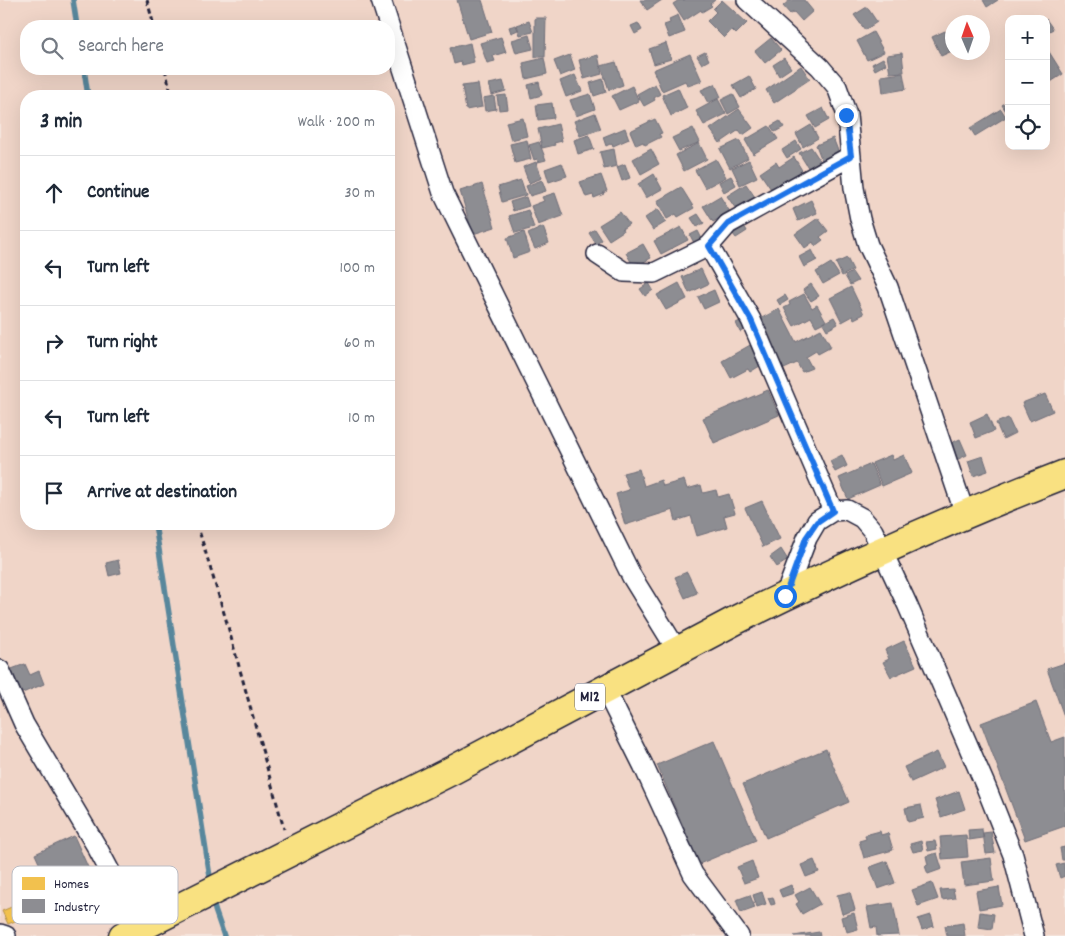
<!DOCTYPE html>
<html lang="en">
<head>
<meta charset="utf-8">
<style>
  body { margin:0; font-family:Dekko,sans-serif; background:#f2f2f3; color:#1f2937 }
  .controls { position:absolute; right:15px; top:15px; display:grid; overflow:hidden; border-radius:10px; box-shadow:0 5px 20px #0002 }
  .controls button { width:45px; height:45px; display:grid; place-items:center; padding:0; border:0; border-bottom:1px solid #e0e1e3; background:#fff; color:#1f2937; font:25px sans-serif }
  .compass { position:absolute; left:945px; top:15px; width:45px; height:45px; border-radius:50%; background:#fff; box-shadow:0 5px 20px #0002; rotate:358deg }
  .stop { position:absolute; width:15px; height:15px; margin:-11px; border:4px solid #1a73e8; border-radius:50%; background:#fff }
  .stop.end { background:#1a73e8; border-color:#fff; box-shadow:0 1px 5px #0008 }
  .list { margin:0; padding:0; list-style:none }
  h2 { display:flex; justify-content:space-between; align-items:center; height:65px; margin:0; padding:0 20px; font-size:21px }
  h2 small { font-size:16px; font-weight:400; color:#747a83 }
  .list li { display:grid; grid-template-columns:32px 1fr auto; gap:15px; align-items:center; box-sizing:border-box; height:75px; padding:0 20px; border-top:1px solid #e0e1e3 }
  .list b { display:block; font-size:19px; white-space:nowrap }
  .list em { font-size:16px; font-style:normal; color:#747a83 }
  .icon { flex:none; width:28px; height:28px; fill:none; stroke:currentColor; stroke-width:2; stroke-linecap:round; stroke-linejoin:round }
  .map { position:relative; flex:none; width:1065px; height:936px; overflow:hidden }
  .search { position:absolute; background:#fff; box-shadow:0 5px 20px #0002; left:20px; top:20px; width:375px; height:55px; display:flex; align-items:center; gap:12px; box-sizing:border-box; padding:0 18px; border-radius:20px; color:#747a83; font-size:19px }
  .panel { position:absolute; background:#fff; box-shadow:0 5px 20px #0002; left:20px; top:90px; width:375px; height:440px; border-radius:20px }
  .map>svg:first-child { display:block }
  .built { fill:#f0d5c8; fill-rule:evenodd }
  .homes { fill:#f2c14e; stroke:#b49148 }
  .industry { fill:#8d8d92; stroke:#6d6d78 }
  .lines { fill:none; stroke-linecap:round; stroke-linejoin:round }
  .stream { stroke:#59879c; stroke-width:5.5 }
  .minor-casing { stroke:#22223b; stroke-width:22 }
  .highway-casing { stroke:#22223b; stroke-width:31 }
  .path { stroke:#22223b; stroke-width:3; stroke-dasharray:5 4; stroke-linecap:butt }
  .minor { stroke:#fff; stroke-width:19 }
  .highway { stroke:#f9e181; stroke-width:28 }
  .route { stroke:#1a73e8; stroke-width:6 }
  .labels { text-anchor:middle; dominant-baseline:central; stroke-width:5; stroke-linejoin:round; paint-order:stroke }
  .shield { fill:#fff; stroke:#646476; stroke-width:1 }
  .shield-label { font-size:16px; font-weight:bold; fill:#22223b }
  .key { fill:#fff; stroke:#bdbdc4; stroke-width:1 }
  .key-label { font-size:14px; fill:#22223b }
</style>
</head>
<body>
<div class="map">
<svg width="1065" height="936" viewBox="0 0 1065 936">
  <rect width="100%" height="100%" fill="#f6e6df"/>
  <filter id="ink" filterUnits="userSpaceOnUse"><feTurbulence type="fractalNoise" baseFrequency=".02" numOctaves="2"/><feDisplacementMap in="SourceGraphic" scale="10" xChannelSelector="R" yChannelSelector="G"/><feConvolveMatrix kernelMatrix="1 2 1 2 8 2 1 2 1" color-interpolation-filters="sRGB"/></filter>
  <g filter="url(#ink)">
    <path class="built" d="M0 0H1065V936H0ZM1009 19H1046V146H1009ZM952 22H982V52H952ZM26 26H389V69H26ZM26 96H389V524H26Z"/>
    <path class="homes" d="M26 901 32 914 8 924 2 911Z"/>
    <path class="industry" d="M457 0H482L492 32 469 39Z
      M640 0H662L647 10Z
      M679 0H715L710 4 712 6 702 12 701 10 684 21 673 4Z
      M722 0 747 23 736 34 732 30 724 38 707 21 716 12 713 9Z
      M790 0H804L813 11 802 21 794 12 790 14 783 6Z
      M983 0H998L987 7Z
      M867 7 877 22 865 30 854 15Z
      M678 15 685 32 669 38 664 25 670 23 669 19Z
      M535 18H546L545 57H535Z
      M1046 19 1053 29 1046 33Z
      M529 21 533 32 520 35 517 25Z
      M638 23 642 30 635 34 631 26Z
      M516 25 518 30 511 33 509 27Z
      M945 31 952 45V51L941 56 932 37Z
      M873 32 884 52 867 60 857 41Z
      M529 35 533 49 516 53 512 40Z
      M501 37 506 52 493 56 495 61 487 63 480 43Z
      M771 38 781 50 765 63 755 51Z
      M470 43 474 62 462 65 461 62 454 64 450 48Z
      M666 43 671 59 654 64 649 49Z
      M1046 47 1063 74 1046 85Z
      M705 52 709 60 702 64 697 56Z
      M902 53 904 72 890 73 887 55Z
      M690 54 702 81 688 86 685 81 662 91 653 70Z
      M570 55 575 70 560 76 554 61Z
      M598 55 602 74 584 79 579 60Z
      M544 58 547 74 526 79 523 63Z
      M784 58 791 68 779 76 773 65Z
      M883 58 886 64 875 70 872 64Z
      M616 62 623 85 609 90 601 66Z
      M801 66 810 79 774 103 766 90Z
      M903 73 906 89 883 93 881 76Z
      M575 75 582 91 566 97 560 81Z
      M749 76 756 89 741 98 733 85Z
      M603 79 606 92 594 96 590 83Z
      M503 81 506 91 492 95 489 84Z
      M539 82 542 95 531 98 528 85Z
      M478 84 482 107 466 110 462 86Z
      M655 84 660 94 654 98 655 100 644 106 637 94Z
      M715 84 721 97 708 103 701 90Z
      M632 86 639 101 619 110 612 96Z
      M678 88 687 108 671 116 662 95Z
      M590 94 595 109 576 116 570 100Z
      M733 94 740 107 728 114 721 100Z
      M506 95 508 109 499 110 497 96Z
      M494 96 496 109 485 111 483 98Z
      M718 99 726 114 704 125 696 111Z
      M1009 100V116L1002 105Z
      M552 103 554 118 538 120 536 105Z
      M823 108 829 120 815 128 808 116Z
      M739 109 753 128 743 135 739 130 720 143 710 129Z
      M1001 109 1006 117 975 136 970 128Z
      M595 113 601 129 580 136 574 121Z
      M523 118 527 136 511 140 506 122Z
      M655 119 662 133 659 134 661 137 645 145 643 142 636 145 630 131Z
      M780 121 784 127 775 132 771 126Z
      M558 124 562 141 554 143 555 145 542 148 538 129Z
      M811 125 818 138 803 147 796 134Z
      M769 126 778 139 753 154 745 140Z
      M625 128 629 139 613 146 612 143 606 146 603 137Z
      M693 128 700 142 679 151 672 138Z
      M589 135 594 149 578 154 574 140Z
      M833 138 839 153 822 161 816 145Z
      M527 140 531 159 515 163 510 144Z
      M739 140 748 158 730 168 720 149Z
      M796 141 801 149 787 158 782 150Z
      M539 142 546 160 538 162 537 159 534 160 529 145Z
      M699 143 707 159 684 171 676 155Z
      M811 147 821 162 809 169 799 153Z
      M614 149 617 166 604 169 600 152Z
      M651 149 659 164 641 174 633 159Z
      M794 157 803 172 783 184 775 195 760 173 776 162 779 167Z
      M716 159 726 177 705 188 695 170Z
      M749 160 757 177 740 185 732 168Z
      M536 162 542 178 529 183 523 167Z
      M562 163 567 176 549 182 545 169Z
      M625 164 630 178 622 181 617 167Z
      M654 174 662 189 646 198 638 184Z
      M601 175 607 191 603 193 604 194 594 198 593 195 586 197 580 182Z
      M731 176 736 185 724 192 719 182Z
      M521 180 526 195 502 202 498 187Z
      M542 180 546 191 530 196 526 186Z
      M482 184 495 227 473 234 460 191Z
      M746 184 757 200 738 212 727 196Z
      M681 187 694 208 678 217 676 214 667 219 657 201Z
      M555 193 563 216 538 225 531 206 544 201 542 197Z
      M720 196 730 212 713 222 703 206Z
      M526 197 529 206 513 211 510 202Z
      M811 200 817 213 798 221 793 209Z
      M658 209 666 222 653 230 645 218Z
      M528 210 534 228 515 233 509 216Z
      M620 212 629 224 622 229 623 231 609 240 599 225Z
      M698 214 704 223 697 227 691 218Z
      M818 218 828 231 820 237 823 240 815 246 813 242 805 248 795 234Z
      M742 222 747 231 736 238 730 230Z
      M543 227 549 243 535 249 528 234Z
      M681 227 688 240 661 254 654 241Z
      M595 229 602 240 596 244 589 233Z
      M698 231 704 243 696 247 690 235Z
      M524 232 530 252 513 258 507 238Z
      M643 244 651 258 634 267 626 253Z
      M812 250 817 260 804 267 799 257Z
      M847 258 853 270 842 276 836 263Z
      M831 263 839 275 823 284 816 272Z
      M701 269 708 284 689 293 682 277Z
      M852 272 858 281 850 285 845 276Z
      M649 283 653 290 645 296 640 289Z
      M679 283 687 299 666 310 657 295Z
      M811 284 819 296 811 301 803 290Z
      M851 287 864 314 854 319 853 316 842 322 830 298Z
      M714 290 719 302 704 309 698 297Z
      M804 294 812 308 817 305 826 321 816 326 811 317 794 326 784 308 790 305 789 302Z
      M785 295 788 300 780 305 777 300Z
      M779 309 796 342 821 329 831 347 818 354 816 351 806 357 812 368 802 372 797 363 784 369 758 320Z
      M834 317 838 324 827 330 823 323Z
      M744 319 748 328 740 332 736 323Z
      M752 344 763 364 750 372 748 369 731 378 722 361Z
      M768 390 779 415 714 443 703 418Z
      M1045 394 1053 411 1030 421 1022 403Z
      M987 414 994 431 976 438 970 422Z
      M1008 418 1015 433 1003 439 996 423Z
      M960 439 967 455 954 461 947 445Z
      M842 455 847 466 835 472 830 461Z
      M891 455 893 460 904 455 912 473 882 486 872 463Z
      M983 456 988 471 973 476 968 461Z
      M871 464 880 485 848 499 839 478Z
      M639 469 644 486 661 480 663 486 684 480 687 489 701 485 703 493 716 490 718 497 729 494 735 513 724 516 727 527 697 536 691 516 676 521 673 510 625 525 616 494 629 490 623 473Z
      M762 501 780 539 763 547 745 508Z
      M781 549 788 560 777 567 770 557Z
      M118 560 121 573 109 576 106 563Z
      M687 572 697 593 685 598 675 577Z
      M904 641 916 666 891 677 883 662 889 659 885 650Z
      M1065 663V719L1047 669Z
      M25 664 30 675 39 671 44 684 20 694 9 670Z
      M1036 702 1051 742 1065 737V826L1025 840 981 723Z
      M714 741 756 840 699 864 657 765Z
      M826 749 849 802 766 838 743 784Z
      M937 752 944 767 911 782 904 767Z
      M959 791 965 809 941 817 935 800Z
      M921 805 924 818 908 822 905 808Z
      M982 829 983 838 969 840 968 830Z
      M880 831 881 835 888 833 893 850 864 858 859 841 866 839 865 835Z
      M991 832 995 853 986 854 983 833Z
      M966 835 968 857 942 859 940 837Z
      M74 836 91 874 52 892 35 854Z
      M921 841 923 850 913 852 910 844Z
      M935 841 937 849 928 851 926 842Z
      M1065 847V860H1062L1060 848Z
      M937 853 942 869 928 874 925 866 928 865 926 856Z
      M991 858 994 881 964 885 961 862Z
      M814 860 819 872 806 877 801 865Z
      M752 861 758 878 744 883 737 867Z
      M887 861 895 883 878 889 870 867Z
      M1064 863 1065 876 1060 878 1056 865Z
      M932 883 938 899 918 906 912 890Z
      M791 885 794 893 782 897 779 890Z
      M810 887 820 904 802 914 796 904 799 902 795 895Z
      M999 887 1002 905 979 909 976 891Z
      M953 889 955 898 942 900 940 890Z
      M762 892 766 904 757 907 753 895Z
      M850 892 855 910 842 914 837 895Z
      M750 895 755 908 741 913 736 900Z
      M773 897 775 904 771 905 768 898Z
      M893 903 899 935 877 936 876 927 871 928 867 907Z
      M980 912 994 914 992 929 978 927Z
      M854 913 858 929 847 932 845 924 843 925 841 917Z
      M931 915 934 926 922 930 918 919Z
      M963 923 965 936H947L945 926Z
      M819 932 820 936H794Z"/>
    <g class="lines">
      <path class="stream" d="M73 0 77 26
        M84 69 88 96
        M155 524 211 883
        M213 900 215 910 224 936"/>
      <defs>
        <path id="minor" d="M381 0 443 193 632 577 677 650
          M747 0 820 67 837 87 847 115 854 188 860 219 868 245 888 287 965 514
          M709 246 751 320 833 511
          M597 254 624 272 654 273 709 246 728 224 851 156
          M785 596 807 538 817 521 833 511 847 510 862 518 873 531 907 604 986 787 1013 855 1034 936
          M0 670 24 724 98 849 140 928
          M605 689 643 765 693 874 739 936
          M0 934 6 936"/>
        <path id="highway" d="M123 936 451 771 738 619C845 566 954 517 1065 474"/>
      </defs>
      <use href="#minor" class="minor-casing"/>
      <use href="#highway" class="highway-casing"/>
      <path class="path" d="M147 0 154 26
        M165 69 172 96
        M197 524 227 623 284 829"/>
      <use href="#minor" class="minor"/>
      <use href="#highway" class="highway"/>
    </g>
  </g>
  <g class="lines" filter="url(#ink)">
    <path class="route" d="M785 596 806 538 817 522 833 511 751 320 709 246 728 224 851 156 846 115"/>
  </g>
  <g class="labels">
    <rect class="shield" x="575" y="683.5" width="30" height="27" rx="4"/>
    <g class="shield-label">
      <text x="590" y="697">M12</text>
    </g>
  </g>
  <rect x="12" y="866" width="166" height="58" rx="8" class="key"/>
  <rect x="22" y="877" width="23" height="13" fill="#f2c14e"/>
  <rect x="22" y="899" width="23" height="14" fill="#8d8d92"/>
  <g class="key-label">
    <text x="54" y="888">Homes</text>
    <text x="54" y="911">Industry</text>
  </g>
</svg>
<div class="controls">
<button>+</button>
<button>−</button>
<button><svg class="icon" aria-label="locate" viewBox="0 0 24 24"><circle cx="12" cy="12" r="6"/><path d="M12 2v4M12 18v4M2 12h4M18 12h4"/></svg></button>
</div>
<svg class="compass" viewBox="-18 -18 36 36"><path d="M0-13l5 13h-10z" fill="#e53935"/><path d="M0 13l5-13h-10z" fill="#747a83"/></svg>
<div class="stop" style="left:785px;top:596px"></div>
<div class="stop end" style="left:846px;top:115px"></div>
<div class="search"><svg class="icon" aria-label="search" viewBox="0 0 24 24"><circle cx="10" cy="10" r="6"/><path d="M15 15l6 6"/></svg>Search here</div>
<section class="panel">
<h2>3 min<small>Walk · 200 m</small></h2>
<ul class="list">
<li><svg class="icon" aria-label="ahead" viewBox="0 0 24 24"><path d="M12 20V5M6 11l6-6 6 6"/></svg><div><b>Continue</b></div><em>30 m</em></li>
<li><svg class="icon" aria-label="left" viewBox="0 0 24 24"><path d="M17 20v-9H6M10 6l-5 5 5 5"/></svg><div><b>Turn left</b></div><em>100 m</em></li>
<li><svg class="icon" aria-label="right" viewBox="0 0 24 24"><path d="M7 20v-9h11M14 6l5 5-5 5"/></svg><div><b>Turn right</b></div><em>60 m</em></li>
<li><svg class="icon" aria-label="left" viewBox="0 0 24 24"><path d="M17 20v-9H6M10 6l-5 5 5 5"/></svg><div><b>Turn left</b></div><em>10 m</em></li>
<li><svg class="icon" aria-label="arrive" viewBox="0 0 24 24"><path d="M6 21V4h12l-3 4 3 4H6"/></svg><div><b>Arrive at destination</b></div></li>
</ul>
</section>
</div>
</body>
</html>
